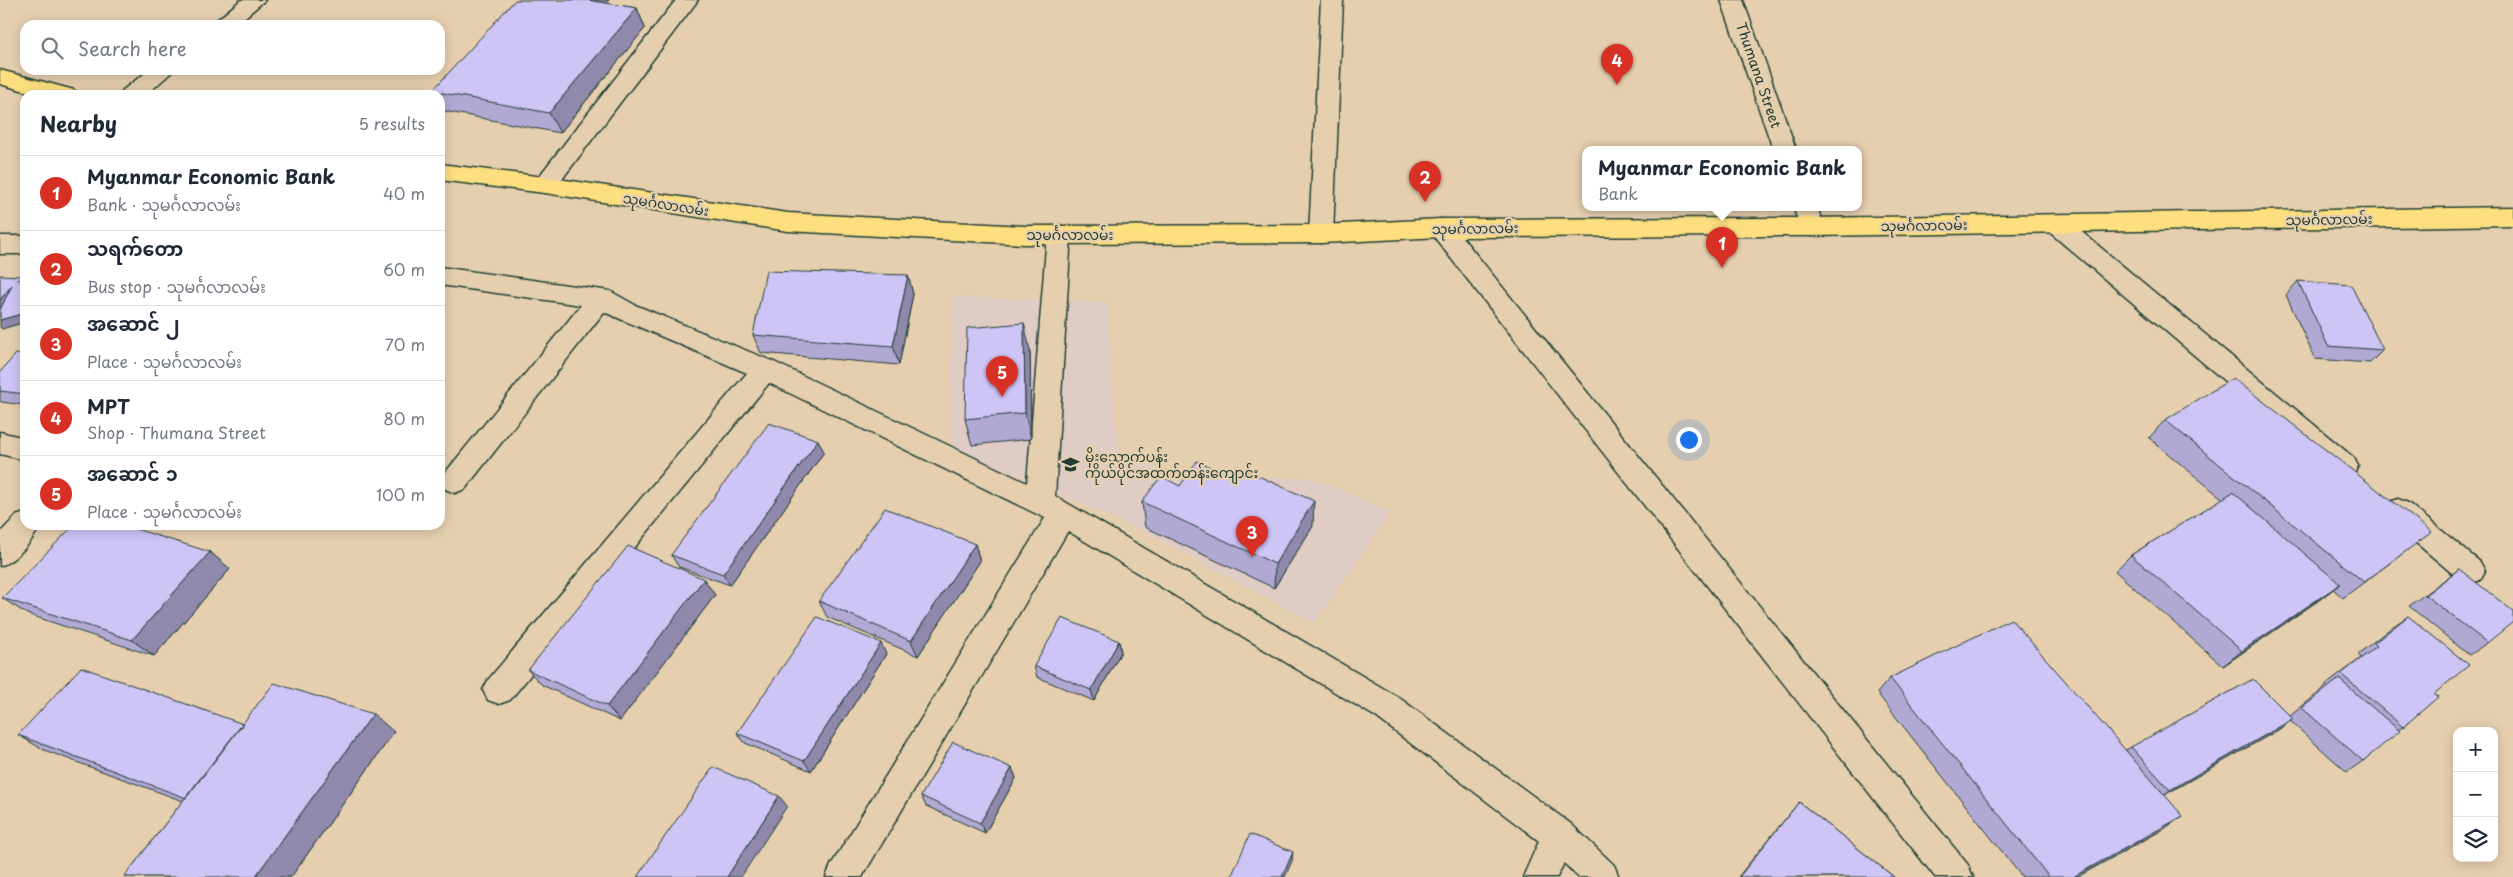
<!DOCTYPE html>
<html lang="en">
<head>
<meta charset="utf-8">
<style>
  body { margin:0; font-family:"Playpen Sans","Noto Sans Myanmar",sans-serif; background:#f2f2f3; color:#1f2937 }
  .controls { position:absolute; right:15px; bottom:15px; display:grid; overflow:hidden; border-radius:10px; box-shadow:0 2px 12px #0003 }
  .controls button { width:45px; height:45px; display:grid; place-items:center; padding:0; border:0; border-bottom:1px solid #e0e1e3; background:#fff; color:#1f2937; font:25px sans-serif }
  .you { position:absolute; left:1688px; top:439px; width:18px; height:18px; margin:-12px; border:4px solid #fff; border-radius:50%; background:#1a73e8; box-shadow:0 0 0 8px #1a73e833 }
  .badge { display:grid; place-items:center; width:32px; height:32px; border-radius:50%; background:#d93025; color:#fff; font-size:16px; font-weight:700 }
  .pin { position:absolute; translate:-50% -41px; filter:drop-shadow(0 1px 2px #0008) }
  .pin::after { content:''; position:absolute; top:26px; width:18px; height:15px; background:inherit; clip-path:polygon(0 0,100% 0,50% 100%) }
  .popup { position:absolute; left:1582px; top:146px; width:280px; height:65px; box-sizing:border-box; display:grid; place-content:center; border-radius:10px; background:#fff; filter:drop-shadow(0 1px 4px #0005); font-size:16px; white-space:nowrap; color:#747a83 }
  .popup b { font-size:19px; color:#1f2937 }
  .popup::after { content:''; position:absolute; left:50%; top:100%; margin-left:-10px; border:10px solid transparent; border-top-color:#fff }
  .list { margin:0; padding:0; list-style:none }
  h2 { display:flex; justify-content:space-between; align-items:center; height:65px; margin:0; padding:0 20px; font-size:21px }
  h2 small { font-size:16px; font-weight:400; color:#747a83 }
  .list li { display:grid; grid-template-columns:32px 1fr auto; gap:15px; align-items:center; box-sizing:border-box; height:75px; padding:0 20px; border-top:1px solid #e0e1e3 }
  .list b { display:block; font-size:19px; white-space:nowrap }
  .list p { margin:0; font-size:16px; white-space:nowrap; color:#747a83 }
  .list em { font-size:16px; font-style:normal; color:#747a83 }
  .icon { flex:none; width:28px; height:28px; fill:none; stroke:currentColor; stroke-width:2; stroke-linecap:round; stroke-linejoin:round }
  .map { position:relative; flex:none; width:2513px; height:877px; overflow:hidden }
  .search { position:absolute; background:#fff; box-shadow:0 2px 12px #0003; left:20px; top:20px; width:425px; height:55px; display:flex; align-items:center; gap:12px; box-sizing:border-box; padding:0 18px; border-radius:15px; color:#747a83; font-size:19px }
  .panel { position:absolute; background:#fff; box-shadow:0 2px 12px #0003; left:20px; top:90px; width:425px; height:440px; border-radius:15px }
  .map>svg:first-child { display:block }
  .built { fill:#dfccc4 }
  .lines { fill:none; stroke-linecap:round; stroke-linejoin:round }
  .minor-casing { stroke:#1f3d34; stroke-width:3 }
  .major-casing { stroke:#1f3d34; stroke-width:3 }
  .minor { fill:#e6cfaf; fill-rule:evenodd }
  .major { fill:#fedf80; fill-rule:evenodd }
  .wall { fill:#b1a9d4; stroke:#1f3d34 }
  .shaded-wall { fill:#9089ac; stroke:#1f3d34 }
  .building { fill:#cec4f6; stroke:#1f3d34 }
  .labels { text-anchor:middle; dominant-baseline:central; stroke-width:4.5; stroke-linejoin:round; paint-order:stroke }
  .street-label { font-size:14px; fill:#1f3d34; stroke:#e6cfaf }
  .poi-label { font-size:14px; fill:#1f3d34; stroke:#e6cfaf; text-anchor:start }
</style>
</head>
<body>
<div class="map">
<svg width="2513" height="877" viewBox="0 0 2513 877">
  <rect width="100%" height="100%" fill="#e6cfaf"/>
  <filter id="ink" filterUnits="userSpaceOnUse"><feTurbulence type="fractalNoise" baseFrequency=".02" numOctaves="2"/><feDisplacementMap in="SourceGraphic" scale="10" xChannelSelector="R" yChannelSelector="G"/><feConvolveMatrix kernelMatrix="1 2 1 2 8 2 1 2 1" color-interpolation-filters="sRGB"/></filter>
  <g filter="url(#ink)">
    <path class="built" d="M952 297 1107 302 1118 452 1181 476 1313 478 1391 512 1315 623 1147 533 950 445Z"/>
    <g class="lines">
      <defs>
        <path id="minor" d="M241 0H265L236 25H211Z
          M676 0H698L553 191 545 193 537 191 533 185 537 179Z
          M1321 0H1343L1333 234 1330 240 1321 243 1312 240 1309 234Z
          M1721 0H1743L1796 149H1773Z
          M149 70H174L146 95H120L123 90Z
          M1793 207H1817L1824 227 1821 233 1812 236 1803 233Z
          M2056 215 2065 218 2354 458 2358 466 2354 474 2344 477 2334 474 2047 230 2044 224 2047 218Z
          M1441 219 1450 222 1968 865 1973 877H1935L1432 234 1429 228 1432 222Z
          M1059 225 1068 228 1071 234 1055 496 1398 697 1571 824 1614 865 1619 877H1578L1564 863 1557 877H1523L1539 841 1376 717 1068 531 862 877H826L831 865 1045 518 769 383 510 700 499 704 488 700 483 690 488 680 747 373 604 312 465 489 455 493 445 489 441 481 445 473 581 305 440 285V267L610 291 635 305 774 362 1027 483 1047 234 1050 228Z
          M0 236H25V254H0Z
          M0 432 25 438V460L0 454Z
          M2398 499 2408 503 2480 562 2485 571 2480 580 2470 584 2460 580 2388 519 2384 511 2388 503Z
          M25 513V525H40C33 541 17 560 0 566V533L16 516Z"/>
        <path id="major" d="M0 70 74 90 77 95H39L0 84Z
          M440 164 545 177 788 213 1025 226 1321 225 1441 219 1812 218 2513 207V225L1812 236 1441 237 1321 243 1025 244 788 231 545 193 440 180Z"/>
      </defs>
      <use href="#minor" class="minor-casing"/>
      <use href="#major" class="major-casing"/>
      <use href="#minor" class="minor"/>
      <use href="#major" class="major"/>
    </g>
    <path class="wall" d="M609 0 606 3 637 8 645 28 560 133 444 111 440 105V95H434L432 91Z
      M908 275 913 294 899 365 761 353 753 335Z
      M2298 281 2383 350 2370 363 2315 359 2286 295Z
      M1030 350 1031 439 972 445 965 419Z
      M25 355V405L1 402 0 401V372Z
      M2165 420 2410 548 2343 598 2333 589 2319 600 2223 666 2115 571 2131 555 2223 499 2149 438Z
      M818 440 824 452 730 585 679 567 671 555Z
      M1180 486 1313 526 1274 588 1145 527 1142 502Z
      M975 544 980 561 918 656 827 617 819 601Z
      M210 552 230 569 154 656 27 614 2 598Z
      M2459 569 2487 643 2469 655 2409 606Z
      M715 595 620 721 542 685 528 670Z
      M2408 616 2434 694 2403 727 2399 729 2363 761 2347 772 2290 721 2278 730 2165 794 2164 829 2077 877H2022L1877 693 1890 678 2126 750 2131 747 2290 716 2327 686 2326 685 2361 658 2358 654 2392 627Z
      M1119 641 1121 652 1094 701 1037 677 1034 666Z
      M886 654 811 771 745 743 737 733Z
      M243 724 394 732 291 877H124L183 801 44 750 18 735Z
      M1012 768 1016 778 985 833 926 806 921 796Z
      M1799 802 1894 877H1738Z"/>
    <path class="shaded-wall" d="M590 0H609L594 16Z
      M637 8 645 28 560 133 549 113Z
      M908 275 913 294 899 365 893 346Z
      M12 285 0 317V300Z
      M25 313V322L2 329 0 327V320Z
      M1024 323 1030 350 1031 439 1025 413Z
      M818 440 824 452 730 585 723 574Z
      M1314 501 1313 526 1274 588 1275 564Z
      M975 544 980 561 918 656 911 641Z
      M210 552 230 569 154 656 132 640Z
      M704 579 715 595 620 721 607 706Z
      M2340 584 2319 600 2223 666 2242 651Z
      M1119 641 1121 652 1094 701 1091 690Z
      M881 643 886 654 811 771 804 761Z
      M373 714 394 732 291 877H255Z
      M2293 719 2278 730 2156 800 2170 790Z
      M1012 768 1016 778 985 833 980 823Z
      M779 796 787 806 741 877H727Z
      M2183 816 2164 829 2077 877H2073Z
      M1293 852 1292 861 1285 877H1282Z"/>
    <path class="building" d="M515 0H587L637 8 549 113 432 91Z
      M766 271 908 275 893 346 753 335Z
      M0 275 20 276 17 280 25 279V313L0 320V310L12 285 0 300Z
      M2298 281 2351 285 2383 350 2328 346Z
      M1024 323 1025 413 965 419 967 328Z
      M16 354 25 355V394L0 391V372Z
      M2233 378 2432 532 2364 582 2165 420Z
      M769 423 818 440 723 574 671 555Z
      M1197 461 1229 476 1236 466 1314 501 1275 564 1142 502 1161 476 1180 486Z
      M2233 492 2340 584 2242 651 2131 555Z
      M885 508 975 544 911 641 819 601Z
      M74 525H123L210 552 132 640 2 598Z
      M628 546 704 579 607 706 528 670Z
      M2459 569 2513 611V622L2487 643 2425 595Z
      M2408 616 2469 665 2434 694 2438 697 2403 727 2341 674 2377 646 2374 643Z
      M817 617 881 643 804 761 737 733Z
      M1062 618 1119 641 1091 690 1034 666Z
      M2011 619 2183 816 2073 877H2049L1890 678Z
      M81 667 243 724 186 798 18 735Z
      M2253 679 2293 719 2170 790 2131 747Z
      M2339 679 2400 731 2363 761 2302 708Z
      M274 683 373 714 255 877H124Z
      M953 742 1012 768 980 823 921 796Z
      M713 767 779 796 727 877H637Z
      M1799 802 1894 877H1739Z
      M1250 834 1293 852 1282 877H1231Z"/>
  </g>
  <defs>
    <symbol id="school-bare" viewBox="-9 -9 18 18"><path d="M0-5L7-2L0 1L-7-2ZM-4 1L0 2.5L4 1V4Q0 6-4 4Z" fill="#1f3d34" stroke="#e6cfaf" stroke-width="2.5" paint-order="stroke"/></symbol>
  </defs>
  <g fill-rule="evenodd">
    <use href="#school-bare" x="1058" y="452" width="25" height="25"/>
  </g>
  <g class="labels">
    <g class="street-label">
      <text transform="translate(1759 75) rotate(71)">Thumana Street</text>
      <text transform="translate(666 204) rotate(9)">သုမင်္ဂလာလမ်း</text>
      <text transform="translate(2329 219) rotate(-1)">သုမင်္ဂလာလမ်း</text>
      <text transform="translate(1924 225) rotate(-1)">သုမင်္ဂလာလမ်း</text>
      <text transform="translate(1475 228) rotate(-1)">သုမင်္ဂလာလမ်း</text>
      <text x="1070" y="234">သုမင်္ဂလာလမ်း</text>
    </g>
    <g class="poi-label">
      <text x="1085" y="456">မိုးသောက်ပန်း<tspan x="1085" dy="16">ကိုယ်ပိုင်အထက်တန်းကျောင်း</tspan></text>
    </g>
  </g>
</svg>
<div class="controls">
<button>+</button>
<button>−</button>
<button><svg class="icon" aria-label="layers" viewBox="0 0 24 24"><path d="M12 4l9 5-9 5-9-5zM3 14l9 5 9-5"/></svg></button>
</div>
<div class="you"></div>
<div class="pin badge" style="left:1722px;top:268px">1</div>
<div class="popup"><b>Myanmar Economic Bank</b>Bank</div>
<div class="pin badge" style="left:1425px;top:202px">2</div>
<div class="pin badge" style="left:1252px;top:557px">3</div>
<div class="pin badge" style="left:1617px;top:85px">4</div>
<div class="pin badge" style="left:1002px;top:397px">5</div>
<div class="search"><svg class="icon" aria-label="search" viewBox="0 0 24 24"><circle cx="10" cy="10" r="6"/><path d="M15 15l6 6"/></svg>Search here</div>
<section class="panel">
<h2>Nearby<small>5 results</small></h2>
<ul class="list">
<li><span class="badge">1</span><div><b>Myanmar Economic Bank</b><p>Bank · သုမင်္ဂလာလမ်း</p></div><em>40 m</em></li>
<li><span class="badge">2</span><div><b>သရက်တော</b><p>Bus stop · သုမင်္ဂလာလမ်း</p></div><em>60 m</em></li>
<li><span class="badge">3</span><div><b>အဆောင် ၂</b><p>Place · သုမင်္ဂလာလမ်း</p></div><em>70 m</em></li>
<li><span class="badge">4</span><div><b>MPT</b><p>Shop · Thumana Street</p></div><em>80 m</em></li>
<li><span class="badge">5</span><div><b>အဆောင် ၁</b><p>Place · သုမင်္ဂလာလမ်း</p></div><em>100 m</em></li>
</ul>
</section>
</div>
</body>
</html>
